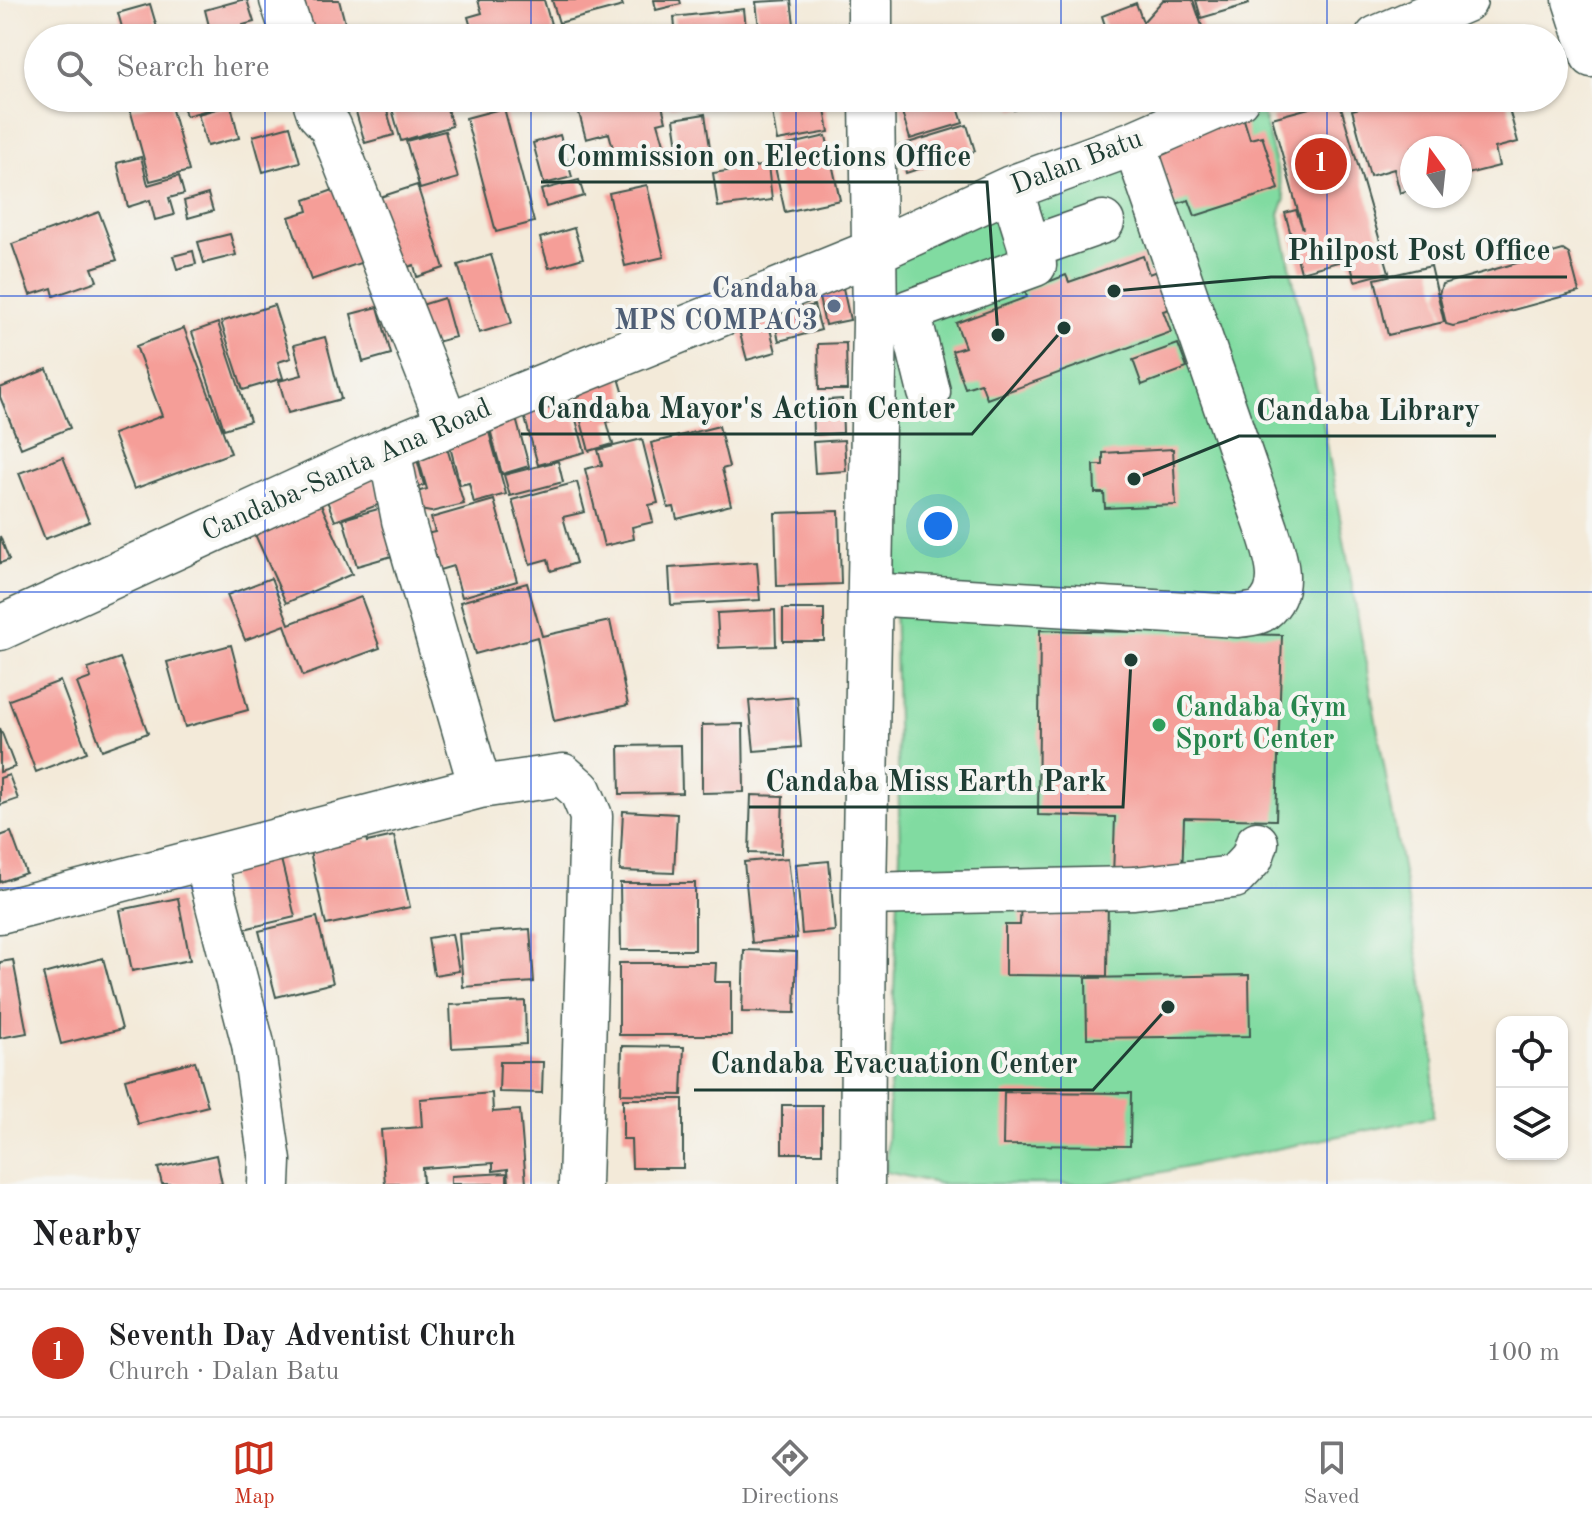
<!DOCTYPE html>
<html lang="en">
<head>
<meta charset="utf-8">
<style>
  body { margin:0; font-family:"Old Standard TT",serif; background:#f6f6f6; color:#202124 }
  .controls { position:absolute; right:24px; bottom:24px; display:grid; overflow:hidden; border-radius:16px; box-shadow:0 2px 6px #0004 }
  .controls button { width:72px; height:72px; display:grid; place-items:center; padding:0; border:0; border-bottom:2px solid #e0e0e0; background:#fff; color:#202124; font:40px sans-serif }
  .compass { position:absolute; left:1400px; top:136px; width:72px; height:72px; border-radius:50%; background:#fff; box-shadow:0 2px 6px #0004; rotate:345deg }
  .you { position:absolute; left:938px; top:526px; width:28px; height:28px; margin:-20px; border:6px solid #fff; border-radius:50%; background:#1a73e8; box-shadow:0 0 0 12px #1a73e833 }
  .badge { display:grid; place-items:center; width:52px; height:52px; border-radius:50%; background:#c8321e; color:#fff; font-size:26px; font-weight:700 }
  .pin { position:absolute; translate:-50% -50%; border:4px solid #fff; box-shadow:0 2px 8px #0006 }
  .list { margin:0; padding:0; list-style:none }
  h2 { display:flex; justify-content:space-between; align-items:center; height:104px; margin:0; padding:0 32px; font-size:34px }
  h2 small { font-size:26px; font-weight:400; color:#757577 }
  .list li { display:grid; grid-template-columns:52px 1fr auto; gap:24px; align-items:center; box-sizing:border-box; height:128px; padding:0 32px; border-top:2px solid #e0e0e0 }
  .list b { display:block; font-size:30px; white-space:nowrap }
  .list p { margin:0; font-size:26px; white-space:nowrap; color:#757577 }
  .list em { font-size:26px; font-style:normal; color:#757577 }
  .icon { flex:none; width:44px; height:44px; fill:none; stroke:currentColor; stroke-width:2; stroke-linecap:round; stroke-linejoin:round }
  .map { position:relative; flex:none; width:1592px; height:1184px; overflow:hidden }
  .search { position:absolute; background:#fff; box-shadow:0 2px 6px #0004; left:24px; right:24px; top:24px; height:88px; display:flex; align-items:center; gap:20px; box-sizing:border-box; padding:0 28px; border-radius:44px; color:#757577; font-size:30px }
  .sheet { height:232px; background:#fff }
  nav { display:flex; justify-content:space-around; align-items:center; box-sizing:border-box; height:112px; border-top:2px solid #e0e0e0; background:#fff; font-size:22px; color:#757577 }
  nav a { display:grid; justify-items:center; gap:4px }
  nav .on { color:#c8321e }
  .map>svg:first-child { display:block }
  .green { fill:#81dba1; stroke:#508c6a; stroke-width:2 }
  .building { fill:#f59e98 }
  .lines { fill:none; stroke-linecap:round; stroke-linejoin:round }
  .minor-casing { stroke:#3f574d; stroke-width:45 }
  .major-casing { stroke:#3f574d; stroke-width:47 }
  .minor { stroke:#fff; stroke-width:42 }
  .major { stroke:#fff; stroke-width:44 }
  .grid { fill:none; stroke:#1d4ed8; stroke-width:2; stroke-opacity:0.55 }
  .service-dot { fill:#5c6f8a; stroke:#f6f6f2; stroke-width:3 }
  .leisure-dot { fill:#2e9e5b; stroke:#f6f6f2; stroke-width:3 }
  .labels { text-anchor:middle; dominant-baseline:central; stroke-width:8; stroke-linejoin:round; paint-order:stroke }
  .street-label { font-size:28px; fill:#1f3d34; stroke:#f6f6f2 }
  .service-label { font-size:28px; font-weight:bold; fill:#4e5e75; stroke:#f6f6f2; text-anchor:end }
  .leisure-label { font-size:28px; font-weight:bold; fill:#27864d; stroke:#f6f6f2; text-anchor:start }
  .leader { fill:none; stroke:#1f3d34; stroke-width:3 }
  .callout-dot { fill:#1f3d34; stroke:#f6f6f2; stroke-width:3 }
  .callout-label { font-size:30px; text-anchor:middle; font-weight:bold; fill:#1f3d34; stroke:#f6f6f2; stroke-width:8; stroke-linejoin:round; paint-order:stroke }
</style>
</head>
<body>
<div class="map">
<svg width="1592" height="1184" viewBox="0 0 1592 1184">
  <rect width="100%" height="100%" fill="#f6f6f2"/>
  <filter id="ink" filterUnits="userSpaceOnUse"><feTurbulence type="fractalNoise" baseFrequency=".0125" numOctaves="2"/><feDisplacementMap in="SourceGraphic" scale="16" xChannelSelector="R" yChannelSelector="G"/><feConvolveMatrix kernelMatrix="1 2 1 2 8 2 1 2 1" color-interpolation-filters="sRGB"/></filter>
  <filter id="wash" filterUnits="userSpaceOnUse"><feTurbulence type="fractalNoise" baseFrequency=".006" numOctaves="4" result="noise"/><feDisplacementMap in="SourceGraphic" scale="32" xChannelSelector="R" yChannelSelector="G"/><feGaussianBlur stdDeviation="1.8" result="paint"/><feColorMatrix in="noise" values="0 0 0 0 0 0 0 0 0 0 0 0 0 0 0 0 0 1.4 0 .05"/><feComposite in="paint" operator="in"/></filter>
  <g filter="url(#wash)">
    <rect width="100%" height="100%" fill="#f3ead9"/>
    <path class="green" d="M1255 98H1259L1285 199 1279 214 1320 405 1433 1042V1117L1104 1184H941L886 1172 900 853 891 467 883 254Z"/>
    <g id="blocks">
      <path class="building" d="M241 0H247L254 22 243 25 246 38H212L205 10Z
        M300 0H339L349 38H304Z
        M478 0H544L555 38H474L468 17 482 13Z
        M552 0H621L623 6 559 23Z
        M654 0H680L681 4 656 10Z
        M791 0 794 24 759 28 756 2Z
        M1163 0H1193L1204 32 1186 38H1109L1102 16 1136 3 1143 22Z
        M1196 0H1248L1249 4 1201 18Z
        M150 4 160 38H125L118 13Z
        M744 9 747 38H676L674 17Z
        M943 28 946 38H913V37Z
        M181 98H246V99L186 116Z
        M320 98H365V101L323 112Z
        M389 98H444L452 126 401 141Z
        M575 98H660L666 121 658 123 665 147 616 160 609 133 586 139Z
        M668 98H697L698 104 669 107Z
        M701 98H758V102L702 107Z
        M779 98H823L829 132 777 141 770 100Z
        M955 98 963 123 910 139 898 99Z
        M1010 98H1050V99L1014 110Z
        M1373 98H1506L1518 142 1495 148 1499 166 1460 176V148H1412V189L1400 193 1394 169 1370 176 1352 110 1375 104Z
        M169 99 189 171 150 181 130 109Z
        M1339 100 1389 272 1355 281 1349 259 1301 272 1285 213 1296 210 1303 229 1272 118Z
        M385 104 394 135 365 143 356 112Z
        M231 105 239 138 207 146 198 114Z
        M504 108 534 222 496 232 466 118Z
        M1242 113 1250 139 1262 136 1279 189 1195 216 1189 200 1169 206 1149 143Z
        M705 114 712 161 681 166 674 119Z
        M967 125 975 151 906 173 898 146Z
        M290 126 300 162 263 172 253 136Z
        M445 131 458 178 420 189 406 141Z
        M560 135 572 177 544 184 533 143Z
        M826 136 840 200 785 212 771 149Z
        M141 157 148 185 179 176 184 194 169 198 174 215 155 220 150 200 128 207 117 163Z
        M768 165 772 200 718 207 713 173Z
        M579 180 584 196 546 207 541 190Z
        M417 185 444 268 417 277 414 265 395 271 371 200Z
        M647 185 664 257 625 266 609 193Z
        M336 189 366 261 311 280 289 217 308 211 305 200Z
        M208 194 213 211 188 218 184 201Z
        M99 212 117 260 92 268 97 281 54 296 52 288 30 295 12 244Z
        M574 228 583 258 549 268 540 238Z
        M230 234 236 255 204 263 198 242Z
        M1563 250 1569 254 1579 292 1469 322 1453 326 1446 324 1439 294 1442 284Z
        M193 251 196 264 177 269 173 256Z
        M491 255 512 323 479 333 458 265Z
        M1143 256 1149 274 1159 270 1173 308 1163 311 1171 332 987 399 981 383 965 388 952 351 965 347 956 323 1027 297 1025 291 1066 275 1069 282Z
        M1431 266 1444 322 1388 335 1375 279Z
        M843 288 850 320 825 325 818 293Z
        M444 298 455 337 422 346 412 308Z
        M274 305 291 358 278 362 283 378 243 390 221 322Z
        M814 305 821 330 779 341 773 316Z
        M378 307 391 354 363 362 351 314Z
        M765 310 776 352 747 360 736 319Z
        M218 323 250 421 224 429 192 332Z
        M184 328 231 453 134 489 113 434 162 416 136 346Z
        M325 337 341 399 288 413 279 381 302 375 294 345Z
        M846 343 847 390H819L818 344Z
        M1178 344 1187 368 1142 385 1133 360Z
        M47 369 70 428 21 448 0 397V388Z
        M617 371 630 415 607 422 613 444 589 451 571 384Z
        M568 391 585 452 538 465 521 404Z
        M842 399 843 433 813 435 812 401Z
        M514 411 529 466 502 474 487 418Z
        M487 425 506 494 474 503 469 483 460 485 447 435Z
        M719 426 729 467 722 469 731 505 677 519 674 507 668 508 651 443Z
        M444 438 464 504 431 512 414 509 410 494 427 489 415 447Z
        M642 439 658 503 649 505 653 522 632 527 634 539 604 546 585 469 602 465 598 450Z
        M844 440 846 471 815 473 813 442Z
        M1173 449 1176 505 1105 508 1104 493H1095L1094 465H1103V453Z
        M415 452 424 485 406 491Z
        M63 457 89 522 45 539 19 473Z
        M558 461 563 482 510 496 504 475Z
        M371 470 383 503 335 521 322 488Z
        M577 482 585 512 563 517 576 563 551 571 548 559 530 564 512 500Z
        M314 489 352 574 286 603 248 519Z
        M494 500 517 581 462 597 453 566 436 571 426 534 435 532 431 518Z
        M392 505 406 552 357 566 343 519Z
        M839 511 841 584 777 586 775 513Z
        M0 536 9 560 0 563Z
        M757 562 760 600 671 605 669 568Z
        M271 578 289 624 361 597 380 648 303 676 285 625 245 640 227 595Z
        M527 583 542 636 610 621 628 705 554 721 537 637 475 654 460 602Z
        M783 609H824V641H783Z
        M775 610 776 646 719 648 717 613Z
        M1040 630 1282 635 1276 820 1184 818 1182 878 1113 877 1115 817 1038 815Z
        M231 645 248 710 185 727 167 662Z
        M120 658 148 733 102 750 77 683 91 678 88 669Z
        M60 681 87 752 36 772 9 700Z
        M797 697 801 747 754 751 749 701Z
        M743 724 744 792 702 793V725Z
        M0 728 15 767 0 772Z
        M681 745 682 793 620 794 619 746Z
        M9 775 18 799 0 805V778Z
        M751 795 783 796 781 854 749 853Z
        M623 811 677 814 674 873 620 871Z
        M363 825 367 842 394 836 410 907 326 925 307 838Z
        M11 832 26 873 0 882V836Z
        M279 851 295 917 244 929 228 863Z
        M788 858 797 938 752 943 744 862Z
        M829 861 835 931 802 934 796 864Z
        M620 883H695V950H621Z
        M1021 896 1108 897 1107 976 1005 975V925H1020Z
        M178 898 190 960 132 971 120 910Z
        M317 917 333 983 276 997 259 931Z
        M530 929 534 982 463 987 459 934Z
        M452 934 459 971 434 975 428 938Z
        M744 950 797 952 795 1013 742 1012Z
        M103 958 122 1029 61 1044 43 974Z
        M13 960 27 1033 0 1038V962Z
        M619 963H716L715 982H731V1035H619Z
        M1249 975 1250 1036 1087 1038 1086 978Z
        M525 1001 526 1044 452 1048 450 1005Z
        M622 1046 684 1047 682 1095 621 1094Z
        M195 1061 208 1106 138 1124 125 1079Z
        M500 1062H543L542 1093 499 1092Z
        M1004 1092 1131 1093 1130 1146 1003 1145Z
        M492 1093 493 1112 520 1110 526 1183 509 1184 508 1169 493 1171V1163L422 1168 423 1184H385L381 1130 422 1127 420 1099Z
        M623 1099H683V1168H632L631 1139H623Z
        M782 1105H822V1153H782Z
        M216 1155 222 1184H162L158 1168Z
        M507 1173V1184H451V1176Z"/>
    </g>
  </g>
  <g filter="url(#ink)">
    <use href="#blocks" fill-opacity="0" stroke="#3f574d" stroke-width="2"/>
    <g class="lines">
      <defs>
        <path id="minor" d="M281 0 294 38
          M1574 0 1592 56
          M313 98 318 113 330 126 448 425
          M1029 248 1103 222
          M929 392 909 311 1035 265 1011 188
          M389 449 403 520 480 787
          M869 594 1238 616C1246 615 1257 614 1263 610 1289 589 1275 555 1267 529L1134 143
          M205 859 253 1044 270 1161 269 1184
          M864 894 1134 888 1234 877 1252 858 1257 843
          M0 912 480 787 563 775 580 790 591 816 580 1184"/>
        <path id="major" d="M870 0V38
          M1377 38 1465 0
          M0 628 389 449 875 251 1011 188 1134 143 1237 98
          M862 1184 864 894 875 321 872 98"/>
      </defs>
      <use href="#minor" class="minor-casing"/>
      <use href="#major" class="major-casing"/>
      <use href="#minor" class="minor"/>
      <use href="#major" class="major"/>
    </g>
  </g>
  <path class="grid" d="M265 0V38M531 0V38M796 0V38M1061 0V38M1327 0V38M265 98V1184M531 98V1184M796 98V1184M1061 98V1184M1327 98V1184M0 296H1592M0 592H1592M0 888H1592"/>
  <circle class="service-dot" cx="834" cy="306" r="8"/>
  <circle class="leisure-dot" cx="1159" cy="725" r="8"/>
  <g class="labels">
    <g class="street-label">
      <text transform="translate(1077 163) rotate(-21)">Dalan Batu</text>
      <text transform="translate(347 471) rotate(-24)">Candaba-Santa Ana Road</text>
    </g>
    <g class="service-label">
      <text x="818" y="290">Candaba<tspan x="818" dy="32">MPS COMPAC3</tspan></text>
    </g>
    <g class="leisure-label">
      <text x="1175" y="709">Candaba Gym<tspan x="1175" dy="32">Sport Center</tspan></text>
    </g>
  </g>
  <path class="leader" d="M998 335L987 182H541M1114 291L1271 277H1567M1064 328L972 434H521M1134 479L1239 436H1496M1131 660L1123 807H749M1168 1007L1093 1090H694"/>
  <g class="callout-dot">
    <circle cx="998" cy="335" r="8"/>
    <circle cx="1114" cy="291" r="8"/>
    <circle cx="1064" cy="328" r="8"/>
    <circle cx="1134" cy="479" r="8"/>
    <circle cx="1131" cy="660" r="8"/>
    <circle cx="1168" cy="1007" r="8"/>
  </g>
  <g class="callout-label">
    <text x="764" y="166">Commission on Elections Office</text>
    <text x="1419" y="260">Philpost Post Office</text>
    <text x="746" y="418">Candaba Mayor's Action Center</text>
    <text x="1368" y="420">Candaba Library</text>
    <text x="936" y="791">Candaba Miss Earth Park</text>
    <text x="894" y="1073">Candaba Evacuation Center</text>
  </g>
</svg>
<div class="controls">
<button><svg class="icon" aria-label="locate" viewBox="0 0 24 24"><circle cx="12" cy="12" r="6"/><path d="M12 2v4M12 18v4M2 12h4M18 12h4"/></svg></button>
<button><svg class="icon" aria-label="layers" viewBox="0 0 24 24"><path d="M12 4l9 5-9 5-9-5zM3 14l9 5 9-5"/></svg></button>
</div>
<svg class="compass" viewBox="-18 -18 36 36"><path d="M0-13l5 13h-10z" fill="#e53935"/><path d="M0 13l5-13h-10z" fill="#757577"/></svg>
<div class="you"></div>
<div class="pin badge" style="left:1321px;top:164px">1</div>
<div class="search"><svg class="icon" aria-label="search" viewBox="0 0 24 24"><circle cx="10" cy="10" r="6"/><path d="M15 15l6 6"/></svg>Search here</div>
</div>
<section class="sheet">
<h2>Nearby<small></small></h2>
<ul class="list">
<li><span class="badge">1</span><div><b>Seventh Day Adventist Church</b><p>Church · Dalan Batu</p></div><em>100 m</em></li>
</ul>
</section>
<nav>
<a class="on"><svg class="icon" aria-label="map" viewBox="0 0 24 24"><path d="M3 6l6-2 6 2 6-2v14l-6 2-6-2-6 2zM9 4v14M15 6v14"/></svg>Map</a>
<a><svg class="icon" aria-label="directions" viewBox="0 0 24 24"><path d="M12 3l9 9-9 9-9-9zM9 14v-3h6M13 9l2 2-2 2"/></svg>Directions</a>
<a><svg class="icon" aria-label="saved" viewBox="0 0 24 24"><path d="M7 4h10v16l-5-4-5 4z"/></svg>Saved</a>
</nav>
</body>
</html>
